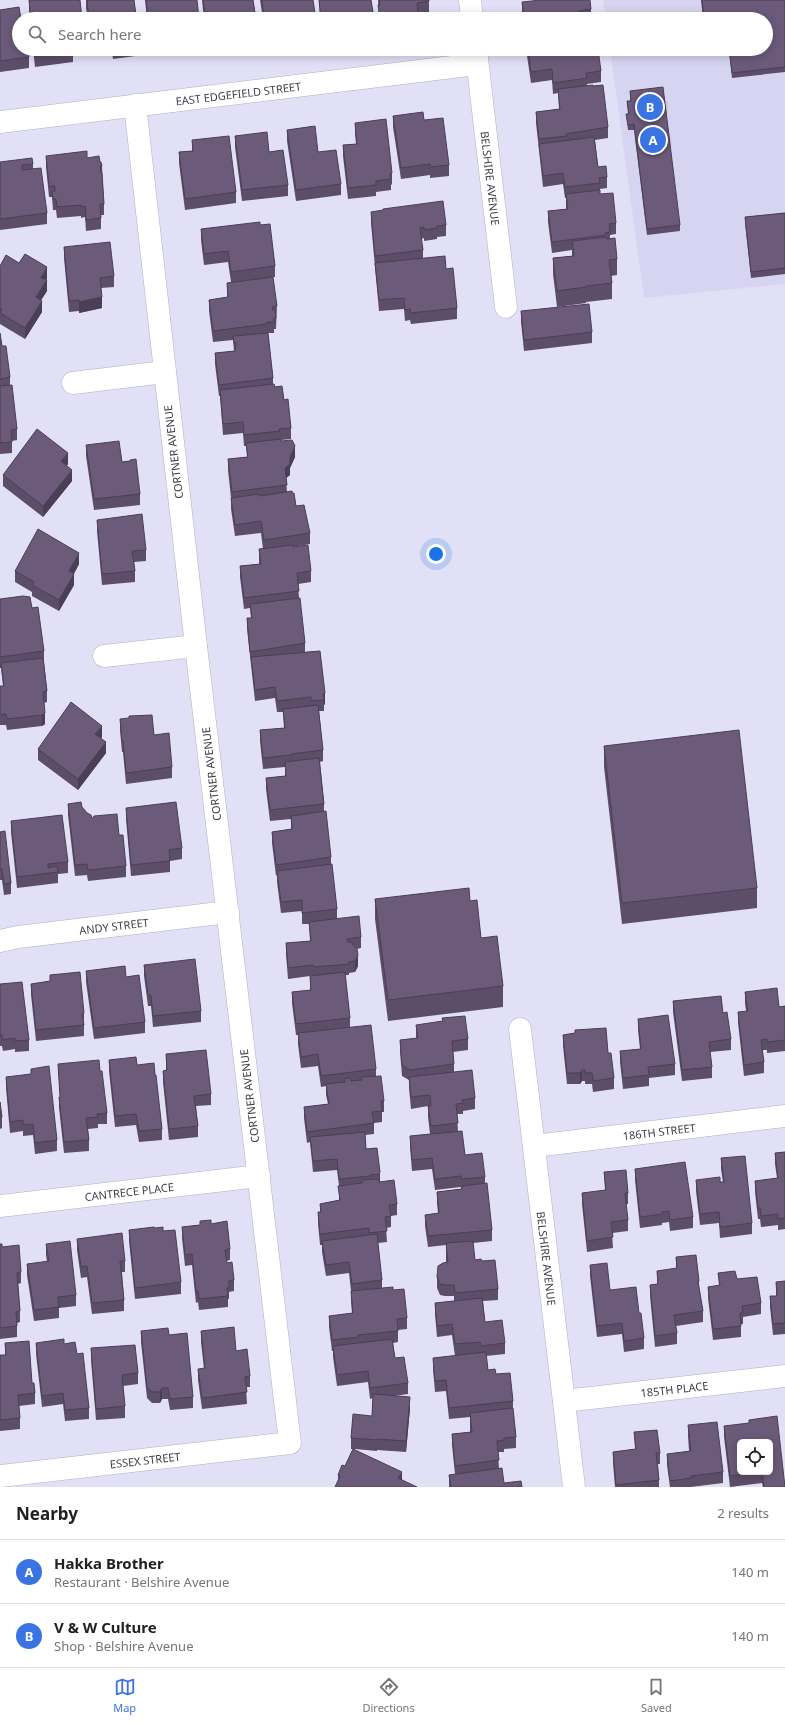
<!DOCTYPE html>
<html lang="en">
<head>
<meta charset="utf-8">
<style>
  body { margin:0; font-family:"Noto Sans",sans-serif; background:#f2f2f2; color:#202124 }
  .controls { position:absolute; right:12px; bottom:12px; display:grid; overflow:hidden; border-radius:6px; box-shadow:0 2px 10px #0003 }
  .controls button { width:36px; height:36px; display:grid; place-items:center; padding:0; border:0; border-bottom:1px solid #e0e0e0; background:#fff; color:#202124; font:20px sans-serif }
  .you { position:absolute; left:436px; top:554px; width:14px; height:14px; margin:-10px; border:3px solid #fff; border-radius:50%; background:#1a73e8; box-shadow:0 0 0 6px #1a73e833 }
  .badge { display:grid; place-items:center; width:26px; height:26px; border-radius:50%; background:#3a73e2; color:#fff; font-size:13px; font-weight:700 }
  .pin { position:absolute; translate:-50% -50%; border:2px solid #fff; box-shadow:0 1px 4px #0006 }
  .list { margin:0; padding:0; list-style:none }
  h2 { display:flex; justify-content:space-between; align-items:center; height:52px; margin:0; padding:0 16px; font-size:17px }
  h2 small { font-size:13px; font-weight:400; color:#757577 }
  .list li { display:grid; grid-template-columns:26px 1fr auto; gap:12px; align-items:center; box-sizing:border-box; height:64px; padding:0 16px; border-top:1px solid #e0e0e0 }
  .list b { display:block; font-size:15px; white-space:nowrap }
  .list p { margin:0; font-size:13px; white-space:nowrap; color:#757577 }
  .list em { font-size:13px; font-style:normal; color:#757577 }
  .icon { flex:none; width:22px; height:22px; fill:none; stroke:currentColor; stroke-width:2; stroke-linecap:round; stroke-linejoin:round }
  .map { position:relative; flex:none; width:785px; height:1487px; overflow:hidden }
  .search { position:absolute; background:#fff; box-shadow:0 2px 10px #0003; left:12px; right:12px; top:12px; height:44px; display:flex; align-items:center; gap:10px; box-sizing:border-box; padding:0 14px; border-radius:22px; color:#757577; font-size:15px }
  .sheet { height:180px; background:#fff }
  nav { display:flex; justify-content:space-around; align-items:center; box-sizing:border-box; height:56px; border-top:1px solid #e0e0e0; background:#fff; font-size:11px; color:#757577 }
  nav a { display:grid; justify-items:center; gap:2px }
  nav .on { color:#3a73e2 }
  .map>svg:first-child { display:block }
  .built { fill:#d7d4f2 }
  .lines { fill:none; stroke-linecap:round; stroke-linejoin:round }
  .minor-casing { stroke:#b1aec5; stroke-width:23 }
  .minor { stroke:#fff; stroke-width:22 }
  .wall { fill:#5c4d69 }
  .shaded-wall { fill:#4b3f55 }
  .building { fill:#6b5a7a; stroke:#4b3f55; fill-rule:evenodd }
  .labels { text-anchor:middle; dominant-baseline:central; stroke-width:4; stroke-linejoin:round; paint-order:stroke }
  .street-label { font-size:11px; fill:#3c3b44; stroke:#fff }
</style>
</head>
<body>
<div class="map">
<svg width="785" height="1487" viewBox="0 0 785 1487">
  <rect width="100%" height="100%" fill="#e2e0f7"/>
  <path class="built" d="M603 0H785V284L644 298 610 49H766V19H606Z"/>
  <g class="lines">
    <defs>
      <g id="minor">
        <path d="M470 0 472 19"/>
        <path id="s1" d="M476 50 506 307"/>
        <path id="s2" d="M0 122 477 64"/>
        <path d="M73 383 164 372"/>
        <path d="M104 656 196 646"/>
        <path id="s3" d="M0 941 18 937 228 912"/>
        <path id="s4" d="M520 1029 574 1487"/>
        <path id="s5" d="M534 1146 785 1116"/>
        <path id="s6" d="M0 1206 259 1176"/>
        <path id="s7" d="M564 1401 785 1376"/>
        <path id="s8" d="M0 1476 290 1443 196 646 135 105"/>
      </g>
    </defs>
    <use href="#minor" class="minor-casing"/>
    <use href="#minor" class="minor"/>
  </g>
  <path class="wall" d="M29 0 82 19H30L29 11Z
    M86 0H134L136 15 140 19H88L86 8Z
    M145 0H197L199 19H147Z
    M202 0H253L256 19H204Z
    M260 0H313L315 19H263Z
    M319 0H371L373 12V19H320Z
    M378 0H429V12L418 14V19H379Z
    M701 0H785V72L732 78 729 49H766V19H703Z
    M522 2 591 9V19H523L522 13Z
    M0 10 19 19 29 57V68L0 72Z
    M33 49H84V51L73 52V62L35 67Z
    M91 49H143V55L113 59 112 53 92 55Z
    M150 49H190L151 53Z
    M526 49 601 71V82L587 84V86L608 127V138L595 140 598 167 607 177V188L600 189V194L616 223V234L610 235V239L617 259V275L611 276 612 283V299L586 302V303L557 307 553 274V258L572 256V250L552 253 548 222V211L566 209V198H565L563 184 543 187 536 123V112L559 109 558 93 553 94 552 80 531 83Z
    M630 91 680 225V231L647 235 634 130H628L626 114H628L627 101H630Z
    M393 116 424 120 449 165V176L430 178V175L401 179 393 127Z
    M355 123 392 173V184L391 185V190L376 192V196L348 199 343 156V145L356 144 355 134Z
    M287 130 318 152 341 184V195L296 201 287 141Z
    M235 136 288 185V196L242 201 235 147Z
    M192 140 236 192V203L185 210 179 163V152L192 151Z
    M46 156 87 158 100 162 102 166 104 204V215H101V229L86 231 85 217 81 218V216L57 218 56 210H53L52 197H49L46 167Z
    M0 162 33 164V169L47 213V224L0 230Z
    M371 212 446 225V236L437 237V239L424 241V238L421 239 423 250V259L446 269 457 308V319L411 324 410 320 405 321 404 309 379 311 371 223Z
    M785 213V274L751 278 745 223V217Z
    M260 225 275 266V277H270L277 306 276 329H274V333H268L273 378V384L284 400 291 428V439L281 440V441L295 457 290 468V475L286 478 287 492 296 506 310 533V544L293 547 311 571V582L298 584 299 598 305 643V652L320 651 325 704 324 705V711H319L323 750V761L320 762 324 804V812L331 857V864L337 909V919L361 937V948L357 949 358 966 355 972 349 973V975H345L350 1018V1027L376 1069V1076L384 1101V1112H382V1122L374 1123V1134L365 1135 366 1149 377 1148 380 1182 397 1204V1215L391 1216V1227L386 1228 387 1242 378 1243 382 1280V1288L393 1290 407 1318V1329L398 1330V1342L393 1343 395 1358 408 1383V1394L394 1396 410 1408 406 1452 377 1450V1451L355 1449 338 1480V1475L345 1466 353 1449H351V1438L372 1416 373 1398 370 1399 368 1382 337 1386 333 1357V1351H332L329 1327V1316L352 1313 351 1302V1291L349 1273 326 1276 322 1252V1245H320L318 1223V1212H320V1204L339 1200V1186L337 1170 313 1172 310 1142 307 1143 304 1118V1107L328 1104 326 1095V1086L321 1087 318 1066 301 1068 298 1044V1035H296L292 1003V992L310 990V976L288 979 286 954V943L310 941 309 924H302V911L281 913 277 882V875L276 876 272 843V832L291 829V819L270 821 266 789V778L285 776V767L263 769 260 741V730L284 728 283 712H277L275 698 255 701 247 629V618H251L250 608 244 609 240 577V566L259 564V549H263L261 533 235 536 231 509V498L228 470V459L247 457 246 446H244L243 433 223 435 220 396H219L215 364V353L234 351 233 340 213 342 209 311V300L227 297V283L231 282 228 262 204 265 201 240V229Z
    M64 247 114 276V287L101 288 102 308 79 313V311L69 312 64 258Z
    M19 263 47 278 46 280 47 291 41 300 42 312 25 339 0 324V266Z
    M521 311 592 332V343L524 351 521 322Z
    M0 333 2 346 10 377V385L17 429V440L12 441V453L0 454Z
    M86 445 122 462 130 461 140 494V505L94 510 86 456Z
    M68 464 67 466 72 481 43 517 3 486V475Z
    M97 520 146 550V561L134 562 135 571V582L102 585 97 531Z
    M79 564 74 574V585L59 611 32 596V592L15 582V571Z
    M0 599 32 608 44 651V662L47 691V702L44 703 45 724 42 726 7 730 6 725H0V686H3L1 668H0Z
    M120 719 154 735 172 767V778L126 784 123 752H122L120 730Z
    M102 737 101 738 106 753 78 790 38 760V749Z
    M604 746 757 888V908L622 924 604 767Z
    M68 804 82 807 92 818 119 835 126 866V877L88 881 87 875 75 876 68 815Z
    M126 808 182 848V859L170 861V872L131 876 126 819Z
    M11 821 68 862V873L58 874V883L17 888 11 832Z
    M0 832 11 883V894L4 895 2 880H0Z
    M375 899 470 901 481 938 503 986V1007L388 1021 375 919Z
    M144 965 201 1011V1022L153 1027 151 1006H148L144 976Z
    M86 971 126 977 145 1022V1033L94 1039 86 982Z
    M50 975 84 1013V1036L36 1041 31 995V984L50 982Z
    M0 984 29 1040V1051L15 1052V1049L3 1051 2 1046H0Z
    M745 992 779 1007 785 1006V1051L767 1053V1050H762L764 1062V1073L744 1076 738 1023V1012L746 1011 745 1003Z
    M673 1001 723 1013 731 1039V1050L710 1052 712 1067V1078L682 1081 673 1012Z
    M638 1019 675 1064V1075L649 1078V1086L623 1089 620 1062V1051L640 1049 638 1030Z
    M416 1025 468 1039V1050L453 1052 454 1064V1072L475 1098V1109L463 1111V1114H457L458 1132 465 1155 485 1177V1184L492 1230V1241L473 1243 475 1260 482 1261 498 1289V1300L483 1301 485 1322 505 1343V1354L486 1356 488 1370 496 1374 513 1401V1410L516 1437V1448L504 1449V1452H498L499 1469 504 1483 522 1487H449V1475L455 1474 452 1445V1434L470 1432V1417L449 1419 446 1391 435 1392 433 1369V1358L455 1356 452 1335 437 1337 435 1314V1303L454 1301V1296H445L440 1295 437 1288V1277L446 1262V1245L428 1247 425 1226V1215L438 1213 437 1203V1192L461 1189V1187L435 1190 432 1169 412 1171 410 1147V1136L430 1134 428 1117V1106L411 1109 409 1088V1080L402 1076 400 1051V1040L416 1038Z
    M575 1030 608 1053 614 1078V1089L593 1092 592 1084H585V1081H582L580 1084H567L563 1046V1035L575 1033Z
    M166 1054 211 1094V1105L196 1106 198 1126V1137L169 1140 163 1082V1071L166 1070Z
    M109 1060 137 1065 155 1075 162 1129V1140L139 1142 136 1125 115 1127 109 1071Z
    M58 1064 100 1071 107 1113V1124H98V1128L88 1129 89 1140V1151L64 1153 59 1108V1097H60Z
    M31 1069 57 1140V1151L35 1154 33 1135 23 1136V1131L10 1133 6 1088V1077L31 1074Z
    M0 1102 2 1117V1128L0 1129Z
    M785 1152V1229L778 1230V1225L761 1227 760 1219H758L755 1192V1181L777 1178 775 1164V1153Z
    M721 1158 752 1223V1234L720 1238 719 1223 700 1225 696 1191V1180L723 1182 721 1169Z
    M635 1169 693 1217V1228L670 1231 669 1222 662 1223V1225L640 1228 635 1180Z
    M604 1172 628 1193V1204H626L628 1220V1231L612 1233 613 1248 587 1252 582 1204V1193L605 1190Z
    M200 1221 211 1224 230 1249V1260L226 1261 227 1263 234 1280V1291L229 1292V1299H228V1307L199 1310 198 1302 196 1303 192 1265 185 1266 182 1238V1227L200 1225Z
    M155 1228 163 1231 181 1282V1294L135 1299 129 1241V1230Z
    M77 1239 125 1261V1272H122L124 1300V1311L92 1314 87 1277 81 1278 77 1250Z
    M0 1244 21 1272V1283L18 1284 20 1311V1322L17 1323V1337L0 1339Z
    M46 1244 76 1295V1306L59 1308V1318L34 1321 27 1275V1264L47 1262 46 1255Z
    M676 1257 699 1281V1289L703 1311V1322L676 1326 677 1333V1344L655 1347 650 1296V1285L657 1284V1271L676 1269Z
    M590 1265 610 1290 639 1313 644 1338V1349L624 1352 622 1334 597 1337 590 1276Z
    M718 1273 737 1279 761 1303V1314L743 1317V1324H741V1337L713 1340 708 1298V1287L719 1286Z
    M785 1281V1334L773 1335 770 1307V1296H776V1282Z
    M141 1331 169 1335 193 1397V1408L170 1410 168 1399H162L160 1403H152L147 1398 141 1342Z
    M201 1331 236 1351 250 1376V1387H246L247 1404 202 1409 198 1380V1369H204L201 1342Z
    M5 1343 32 1383 35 1393V1404L19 1406 20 1418V1429L0 1431V1360L5 1355Z
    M36 1343 64 1344 77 1354 89 1408V1419L65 1421 63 1404 42 1407 36 1354Z
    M91 1348 138 1373V1384L123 1386 125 1406V1418L96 1420 91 1360Z
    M688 1425 723 1472V1483L691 1487H670L667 1465V1454L689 1451 688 1436Z
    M724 1426 785 1487H763L762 1483 730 1487 724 1437Z
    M634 1432 660 1453V1464H658L659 1480V1487H615L613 1463V1452L635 1449Z"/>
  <path class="shaded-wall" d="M47 267V278L41 289V278Z
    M47 280V291L36 308V297Z
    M102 297V308L79 313V302Z
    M42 301V312L25 339V328Z
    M295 446V457L290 468V475L285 479V468Z
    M68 453V464L61 472V461Z
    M72 470V481L43 517V506Z
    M79 553V564L69 582V571Z
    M74 574V585L59 611V600Z
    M325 693V704L324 705 323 694Z
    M45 713V724L42 726V715Z
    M102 726V737L95 745V734Z
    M106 742V753L78 790V779Z
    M358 955V966L355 972V961Z
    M582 1070V1081L580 1084V1073Z
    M380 1172V1183L379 1185V1174Z
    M162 1388V1399L160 1403V1392Z
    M410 1397V1408L406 1452V1441Z
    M402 1472V1483L398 1478Z"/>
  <path class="building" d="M29 0H80L82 19H31Z
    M87 0H134L136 15 140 14V19H89Z
    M146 0H197L199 19H148Z
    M203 0H253L256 19H206Z
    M262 0H313L315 13 302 15V19H264Z
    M319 0H371L373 12 360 13 361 19H321Z
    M379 0H429V1L417 3 418 13 380 18 378 5H380Z
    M541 0H590L591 9 579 11 580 19H524L522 2Z
    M702 0H785V67L732 73 729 49H766V19H704Z
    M19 7 21 19H19V49H28L29 57 0 61V10Z
    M35 49H73V51L35 56Z
    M528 49H598L601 71 586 73 587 78 553 83 552 69 531 72Z
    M593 85V86L603 85 608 127 566 134 567 136 539 139 536 112 560 109 558 89Z
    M663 87 680 225 647 229 634 124 628 125 626 114H629L627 101H631L630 91Z
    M423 112 424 120 443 118 449 165 430 167V164L401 168 393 116Z
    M386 119 392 173 390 174 391 179 376 181V185L348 188 343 145 357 144 355 123Z
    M315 126 318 152 336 150 341 184 296 190 287 130Z
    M267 132 269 152 283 150 288 185 242 190 235 136Z
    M229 136 236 192 185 199 179 152 193 151 192 140Z
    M594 137 598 167 606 166 607 177 599 178 600 183 565 187 563 173 543 176 539 144Z
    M87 151V158L99 156 100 162H101L102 166H100L101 173H102L104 204H100L101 218 86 220 85 206 81 207V205L57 207 56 199H53L52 192 55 191V186H49L46 156Z
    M32 158 33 164 22 165V170L41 168 47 213 0 219V162Z
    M600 190V194L613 193 616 223 609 224 610 232 605 233 606 235 552 242 548 211 568 209 566 194Z
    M443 201 446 225 437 226V228L424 230V227L420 228 423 250 375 256 371 212 383 210V209Z
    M785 213V268L751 272 745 217Z
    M260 222V225L270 224 275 266 231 272 228 251 204 254 201 229Z
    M606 237 607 239 615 238 617 259 609 260 612 283 586 286V287L557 291 553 258 574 256 572 241Z
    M110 242 114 276 100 278 102 297 79 302V300L69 301 64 247Z
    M25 254 47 267 41 278 47 280 36 297 42 301 25 328 0 313 2 309 0 308V266L6 255 19 263Z
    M445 256 446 269 453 268 457 308 411 313 410 309 405 310 404 298 379 300 375 263Z
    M273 277 277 306 272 307 273 310H275L276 318H274V322H267V324L213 331 209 300 228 297 227 283Z
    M589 304 592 332 524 340 521 311Z
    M0 333 2 346H6L10 377 0 379Z
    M268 333 273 378 219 385 215 353 235 351 236 343H234L233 336Z
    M274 384 275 387 282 386 284 400 288 399 291 428 279 429 280 431 244 435 243 422 223 424 220 390Z
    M12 385 17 429 11 430 12 442 0 443V386Z
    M37 429 68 453 61 461 72 470 43 506 3 475Z
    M281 439V441L292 440 295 446 290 457V464L285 468 287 485 232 492 228 459 248 457 246 443Z
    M119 441 122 462 130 461V460L136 459 140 494 94 499 86 445Z
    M292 491V493H294L296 506 304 505 310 533 264 540 261 521 235 525 231 498 259 494 260 496Z
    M142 514 146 550 132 551 135 571 102 574 97 520Z
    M38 529 79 553 69 571 74 574 59 600 32 585 34 582 15 571Z
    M293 545V547L308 545 311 571 297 573 299 591 244 598 240 566 261 564 259 549Z
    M23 596 30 597 32 608 38 607 44 651 0 657V599Z
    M300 598 305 643 250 652 247 618H252L250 604Z
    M320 651 325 693 323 694 324 700 311 701V697L277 701 275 687 255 690 251 657Z
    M43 658 47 691 43 692 45 713 42 715 7 719 6 714H0V686H4L1 663Z
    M71 702 102 726 95 734 106 742 78 779 38 749Z
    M318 705 323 750 291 754V755L263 758 260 730 285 728 283 709Z
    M152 715 154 735 169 733 172 767 126 773 123 741H122L120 719 129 718V716Z
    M739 730 757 888 622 903 604 746Z
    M319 758 324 804 270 810 266 778 286 776 285 762Z
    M81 802 82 807 87 813 91 815 92 818H93L94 816 117 814 119 835H123L126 866 88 870 87 864 75 865 68 804Z
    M176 802 182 848 169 850 170 861 131 865 126 808Z
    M326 811 331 857 276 865 272 832 292 829 291 816Z
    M62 815 68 862 48 864V868L57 866 58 872 17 877 11 821Z
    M5 831 11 883 4 884 2 869H0V832Z
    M332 864 337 909 302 913V900L281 902 277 871Z
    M469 888 470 901 477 900 481 938 497 936 503 986 388 1000 375 899Z
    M359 916 361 937 347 939V942H352L353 945 357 949 358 955 355 961 349 962V964L314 967 313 965 288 968 286 943 311 941 309 922Z
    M195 959 201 1011 153 1016 151 995H148L144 965Z
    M125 966 126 977 139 975 145 1022 94 1028 86 971Z
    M80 972 84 1013 82 1014 84 1025 36 1030 31 984 50 981V975Z
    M345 972 350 1018 296 1024 292 992 311 990 310 976Z
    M22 982 29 1040 15 1041V1038L3 1040 2 1035H0V984Z
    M777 988 779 1007 785 1006V1040L767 1042V1039L761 1040 764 1062 744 1065 738 1012 748 1011 745 992Z
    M721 996 723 1013 727 1012 731 1039 709 1042 712 1067 682 1070 673 1001Z
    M668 1015 675 1064 648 1067 649 1075 623 1078 620 1051 641 1049 638 1019Z
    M465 1016 468 1039 452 1041 454 1064 410 1070 402 1065 400 1040 418 1038 416 1025 443 1021 442 1018Z
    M371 1025 376 1069 321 1076 318 1054 301 1057 298 1033Z
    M606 1028 608 1053H611L614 1078 593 1081 592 1073H585V1070H582L580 1073H567L563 1035 575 1033V1030Z
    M206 1050 211 1094 194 1096 198 1126 169 1129 163 1071 167 1070 166 1054Z
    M136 1057 137 1065 154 1063 155 1075H156L162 1129 139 1131 136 1114 115 1116 109 1060Z
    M99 1060 100 1071H102L107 1113 97 1114 98 1117 86 1118 89 1140 64 1142 59 1097H60L58 1064Z
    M49 1066 57 1140 35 1143 33 1124 23 1125V1120L10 1122 6 1077 31 1074V1069Z
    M472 1070 475 1098 462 1100 463 1103 456 1104 458 1123 431 1126 428 1106H431L430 1095 411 1097 409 1077Z
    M381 1076 384 1101H381L382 1111 372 1112 374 1123 307 1132 304 1107 329 1104 326 1084 345 1082 344 1079 350 1078 351 1081 362 1080 361 1077Z
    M0 1102 2 1117 0 1118Z
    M462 1131 465 1155 482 1153 485 1177 461 1179V1176L435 1179 432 1158 412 1160 410 1136Z
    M365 1132 366 1149 377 1148 380 1172 379 1174 370 1175V1176L339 1179 337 1159 313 1161 310 1137Z
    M785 1152V1218L778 1219V1214L761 1216 760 1208H758L755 1181 778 1178 775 1153Z
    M745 1156 752 1223 720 1227 719 1212 700 1214 696 1180 720 1177V1182H724L721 1158Z
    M685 1162 693 1217 670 1220 669 1211 662 1212V1214L640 1217 635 1169Z
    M626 1170 628 1193H625L628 1220 611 1222 613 1237 587 1241 582 1193 606 1190 604 1172Z
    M379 1179V1182L394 1180 397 1204 389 1205 391 1216 385 1217 387 1231 369 1233V1228L320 1234 318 1212H321L320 1204 340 1200 338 1186 362 1183V1180Z
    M487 1183 492 1230 428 1236 425 1215 439 1213 437 1192 462 1189V1186Z
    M211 1220V1224L227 1221 230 1249 225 1250 227 1263 232 1262 234 1280 229 1281V1288H227L228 1296 199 1299 198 1291 196 1292 192 1254 185 1255 182 1227 200 1225V1221Z
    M154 1227 155 1228 163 1227V1231L175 1230 181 1282 135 1288 129 1230Z
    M122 1233 125 1261H120L124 1300 92 1303 87 1266 81 1267 77 1239Z
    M377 1234 382 1280 352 1284 349 1262 326 1265 322 1241Z
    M70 1241 76 1295 58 1297 59 1307 34 1310 27 1264 49 1261 46 1244Z
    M473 1241 475 1260 481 1259 482 1261 495 1260 498 1289 455 1293 454 1285H445L440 1284 437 1277 438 1266 443 1263 448 1262 446 1243Z
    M0 1244H2V1247L19 1245 21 1272 17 1273 20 1311 16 1312 17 1326 0 1328Z
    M696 1255 699 1281H698L703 1311 674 1315 677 1333 655 1336 650 1285 658 1284 657 1271 677 1268 676 1257Z
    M607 1263 610 1290 636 1287 639 1313H641L644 1338 624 1341 622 1323 597 1326 590 1265Z
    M735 1271 737 1279 757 1277 761 1303 742 1306 743 1313H740L741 1326 713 1329 708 1287 720 1285 718 1273Z
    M785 1281V1323L773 1324 770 1296H777L776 1282Z
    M393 1287V1290L404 1289 407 1318 397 1319 398 1331 358 1335V1337L332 1340 329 1316 353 1313 351 1291Z
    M482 1298 485 1322 502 1320 505 1343 481 1346 480 1342 455 1344 452 1324 437 1326 435 1303Z
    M234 1327 236 1351 247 1349 250 1376 245 1377 247 1392 202 1398 198 1369 205 1368 201 1331Z
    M168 1328 169 1335 187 1333 193 1397 170 1399 168 1388H162L160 1392H152L147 1387 141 1331Z
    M64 1339V1344L75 1342 77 1354 83 1353 89 1408 65 1410 63 1393 42 1396 36 1343Z
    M392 1339 395 1358 404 1357 408 1383 370 1388 368 1371 337 1375 333 1346Z
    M29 1341 32 1383H34L35 1393 18 1395 20 1418 0 1420V1355H6L5 1343Z
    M135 1345 138 1373 122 1375 125 1406 96 1409 91 1348Z
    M486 1352 488 1370 495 1369 496 1374 510 1373 513 1401 449 1408 446 1380 435 1381 433 1358Z
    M373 1394 410 1397 406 1441 377 1439V1440L351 1438 353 1414 372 1416Z
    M513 1408 516 1437 504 1438V1440L497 1441 499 1460 455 1466 452 1434 472 1432 470 1413Z
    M777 1416 785 1487H764L762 1472 730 1476 724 1426 749 1423V1420ZM740 1442H770V1472H740Z
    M717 1422 723 1472 691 1476V1478L670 1481 667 1454 691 1451 688 1425Z
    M657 1430 660 1453H656L659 1480 616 1485 613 1452 636 1449 634 1432Z
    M353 1449 402 1472 398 1478 417 1487H335L340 1476 338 1475 342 1465 345 1466Z
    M502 1468 504 1483 521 1481 522 1487H451L449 1475Z"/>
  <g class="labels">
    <g class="street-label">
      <text stroke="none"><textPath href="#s2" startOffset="240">EAST EDGEFIELD STREET</textPath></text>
      <text stroke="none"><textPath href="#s1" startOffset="129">BELSHIRE AVENUE</textPath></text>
      <text transform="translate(173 452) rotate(-97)">CORTNER AVENUE</text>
      <text transform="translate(211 774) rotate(-97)">CORTNER AVENUE</text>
      <text stroke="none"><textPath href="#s3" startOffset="115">ANDY STREET</textPath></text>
      <text transform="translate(249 1096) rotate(-97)">CORTNER AVENUE</text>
      <text stroke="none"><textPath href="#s5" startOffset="126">186TH STREET</textPath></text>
      <text stroke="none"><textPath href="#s6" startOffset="130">CANTRECE PLACE</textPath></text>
      <text stroke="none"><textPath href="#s4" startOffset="231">BELSHIRE AVENUE</textPath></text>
      <text stroke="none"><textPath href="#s7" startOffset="111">185TH PLACE</textPath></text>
      <text stroke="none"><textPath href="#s8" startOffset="146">ESSEX STREET</textPath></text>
    </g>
  </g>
</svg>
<div class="controls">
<button><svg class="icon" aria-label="locate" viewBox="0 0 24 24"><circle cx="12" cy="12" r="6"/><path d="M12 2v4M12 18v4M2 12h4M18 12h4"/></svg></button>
</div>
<div class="you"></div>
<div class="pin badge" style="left:653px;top:140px">A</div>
<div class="pin badge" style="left:650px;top:107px">B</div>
<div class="search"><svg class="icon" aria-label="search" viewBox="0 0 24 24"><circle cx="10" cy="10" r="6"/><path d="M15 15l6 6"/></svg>Search here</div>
</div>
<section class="sheet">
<h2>Nearby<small>2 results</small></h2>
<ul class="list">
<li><span class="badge">A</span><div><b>Hakka Brother</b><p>Restaurant · Belshire Avenue</p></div><em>140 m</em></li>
<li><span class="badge">B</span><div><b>V &amp; W Culture</b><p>Shop · Belshire Avenue</p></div><em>140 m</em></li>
</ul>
</section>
<nav>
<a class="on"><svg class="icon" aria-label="map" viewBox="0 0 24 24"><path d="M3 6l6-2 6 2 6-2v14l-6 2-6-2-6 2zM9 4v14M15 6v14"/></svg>Map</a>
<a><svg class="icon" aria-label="directions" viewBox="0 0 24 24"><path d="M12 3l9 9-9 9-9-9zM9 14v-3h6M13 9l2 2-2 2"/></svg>Directions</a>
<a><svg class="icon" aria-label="saved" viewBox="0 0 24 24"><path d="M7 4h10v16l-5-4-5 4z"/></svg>Saved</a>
</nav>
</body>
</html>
